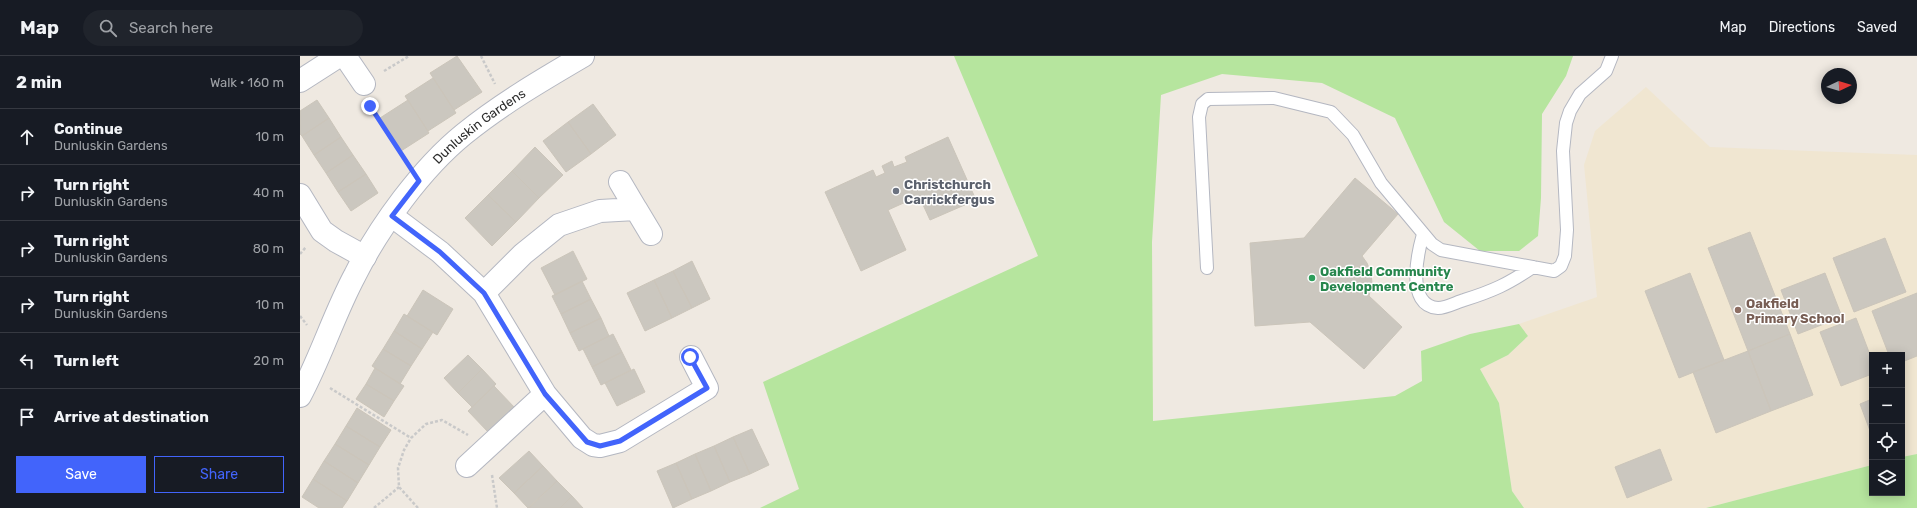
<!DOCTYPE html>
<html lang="en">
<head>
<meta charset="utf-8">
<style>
  body { margin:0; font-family:Rubik,sans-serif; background:#20242c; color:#f1f3f6 }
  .controls { position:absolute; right:12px; bottom:12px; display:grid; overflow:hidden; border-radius:0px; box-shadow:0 2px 10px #0003 }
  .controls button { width:36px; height:36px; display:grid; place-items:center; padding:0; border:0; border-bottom:1px solid #363941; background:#171b24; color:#f1f3f6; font:20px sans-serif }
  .compass { position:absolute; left:1521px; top:12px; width:36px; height:36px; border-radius:50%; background:#171b24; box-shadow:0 2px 10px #0003; rotate:86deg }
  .stop { position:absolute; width:12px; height:12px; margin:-9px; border:3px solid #4264fb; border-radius:50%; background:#fff }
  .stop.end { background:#4264fb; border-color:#fff; box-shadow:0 1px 4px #0008 }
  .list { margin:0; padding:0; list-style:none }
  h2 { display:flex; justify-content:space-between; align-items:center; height:52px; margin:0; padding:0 16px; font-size:17px }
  h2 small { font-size:13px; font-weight:400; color:#9ea1a6 }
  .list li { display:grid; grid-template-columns:26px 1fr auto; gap:12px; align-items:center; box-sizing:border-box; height:56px; padding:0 16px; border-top:1px solid #363941 }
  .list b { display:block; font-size:15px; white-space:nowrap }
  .list p { margin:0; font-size:13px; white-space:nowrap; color:#9ea1a6 }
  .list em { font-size:13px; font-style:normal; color:#9ea1a6 }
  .actions { display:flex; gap:8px; padding:12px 16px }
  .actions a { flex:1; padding:9px 0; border:1px solid #4264fb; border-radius:0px; text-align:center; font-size:14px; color:#4264fb }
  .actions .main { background:#4264fb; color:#fff }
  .icon { flex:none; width:22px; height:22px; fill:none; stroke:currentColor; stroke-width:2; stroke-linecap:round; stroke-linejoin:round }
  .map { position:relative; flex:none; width:1617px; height:452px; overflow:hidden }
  header { display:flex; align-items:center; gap:24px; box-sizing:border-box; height:56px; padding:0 20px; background:#171b24; border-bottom:1px solid #363941 }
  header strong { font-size:19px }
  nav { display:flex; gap:22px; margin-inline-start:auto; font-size:14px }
  .search { width:280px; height:36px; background:#20242c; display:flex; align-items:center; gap:10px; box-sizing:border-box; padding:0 14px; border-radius:22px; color:#9ea1a6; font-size:15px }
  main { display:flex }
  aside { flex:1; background:#171b24 }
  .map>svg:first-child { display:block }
  .education { fill:#f0e6d1 }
  .green { fill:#b6e59e }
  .building { fill:#cbc7bf; stroke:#cbc5ba }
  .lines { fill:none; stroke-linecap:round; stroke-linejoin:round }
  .lane-casing { stroke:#b4b7c1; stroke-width:14 }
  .street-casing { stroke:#b4b7c1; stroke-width:24 }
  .secondary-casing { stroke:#b4b7c1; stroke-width:24 }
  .path { stroke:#c9c9c9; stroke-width:2.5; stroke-dasharray:3 2; stroke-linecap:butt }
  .lane { stroke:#fff; stroke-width:12 }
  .street { stroke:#fff; stroke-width:22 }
  .secondary { stroke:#fff; stroke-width:22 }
  .route { stroke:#4264fb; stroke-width:5 }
  .worship-dot { fill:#6b7280; stroke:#fff; stroke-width:1.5 }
  .leisure-dot { fill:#2e9e5b; stroke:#fff; stroke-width:1.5 }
  .education-dot { fill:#8d6e63; stroke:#fff; stroke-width:1.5 }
  .labels { text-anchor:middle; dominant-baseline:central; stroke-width:3; stroke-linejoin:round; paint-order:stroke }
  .street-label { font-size:13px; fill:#2e2e2e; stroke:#fff }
  .worship-label { font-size:13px; font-weight:bold; fill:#5b616d; stroke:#fff; text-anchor:start }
  .leisure-label { font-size:13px; font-weight:bold; fill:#27864d; stroke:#fff; text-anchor:start }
  .education-label { font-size:13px; font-weight:bold; fill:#785e54; stroke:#fff; text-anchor:start }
</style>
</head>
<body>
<header>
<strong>Map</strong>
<div class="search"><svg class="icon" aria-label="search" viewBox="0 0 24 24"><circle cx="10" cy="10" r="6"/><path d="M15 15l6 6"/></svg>Search here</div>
<nav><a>Map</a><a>Directions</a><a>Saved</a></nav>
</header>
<main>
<aside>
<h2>2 min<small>Walk · 160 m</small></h2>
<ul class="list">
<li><svg class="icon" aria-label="ahead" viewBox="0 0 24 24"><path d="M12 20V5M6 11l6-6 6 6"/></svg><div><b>Continue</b><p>Dunluskin Gardens</p></div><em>10 m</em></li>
<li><svg class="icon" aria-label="right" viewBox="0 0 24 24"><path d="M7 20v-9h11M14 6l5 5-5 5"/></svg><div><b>Turn right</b><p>Dunluskin Gardens</p></div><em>40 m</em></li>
<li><svg class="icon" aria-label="right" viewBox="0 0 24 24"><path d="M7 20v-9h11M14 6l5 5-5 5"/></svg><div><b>Turn right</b><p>Dunluskin Gardens</p></div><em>80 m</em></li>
<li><svg class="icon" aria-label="right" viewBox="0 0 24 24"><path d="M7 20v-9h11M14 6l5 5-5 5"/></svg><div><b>Turn right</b><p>Dunluskin Gardens</p></div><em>10 m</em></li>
<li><svg class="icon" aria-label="left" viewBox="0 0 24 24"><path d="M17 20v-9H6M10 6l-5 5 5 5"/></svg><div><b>Turn left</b></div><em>20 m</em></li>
<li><svg class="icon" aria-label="arrive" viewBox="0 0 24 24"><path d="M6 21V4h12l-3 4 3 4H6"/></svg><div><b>Arrive at destination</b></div></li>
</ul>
<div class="actions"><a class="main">Save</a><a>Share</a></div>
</aside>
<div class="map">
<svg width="1617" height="452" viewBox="0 0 1617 452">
  <rect width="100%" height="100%" fill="#efe9e1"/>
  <path class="education" d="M1346 31 1410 91 1617 99V398L1602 401V299H1572V409L1406 452H1224L1212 435 1199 347 1180 313 1208 299 1228 280 1219 268 1297 241 1284 109 1295 75Z"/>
  <path class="green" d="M654 0H1273L1266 20 1242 58 1241 142 1238 180 1219 195H1180L1144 166 1095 62 1022 27 922 18 861 39 852 186 853 365 1095 340 1122 325 1121 295 1170 278 1219 268 1228 280 1208 299 1180 313 1199 347 1212 435 1224 452H460L499 433 463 326 738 200Z
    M1617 398V452H1406L1572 409V437H1602V401Z"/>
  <path class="building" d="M157 0 182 36 154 54 130 17Z
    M133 22 156 57 128 75 105 40Z
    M17 44 29 62 2 80 0 78V55Z
    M108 44 129 77 101 95 80 62Z
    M293 48 316 79 291 98 268 66Z
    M29 62 41 81 14 99 2 80Z
    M268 66 291 98 266 116 243 85Z
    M41 81 53 99 26 117 14 99Z
    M648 81 676 144 630 164 619 140 588 154 606 194 561 215 525 136 573 114 576 121 585 117 582 110 592 105 594 111 607 106 605 101Z
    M235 91 263 119 239 142 212 115Z
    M53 99 66 118 38 136 26 117Z
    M212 115 239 142 216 166 188 139Z
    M66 118 78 137 51 155 38 136Z
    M1055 122 1098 158 1062 200 1067 207 1071 217 1072 227 1069 240 1102 271 1064 313 1010 266 955 270 950 187 1004 182Z
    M188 139 216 166 192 190 165 162Z
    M1450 176 1490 278 1448 295 1408 192Z
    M1585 182 1606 236 1554 256 1533 202Z
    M273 195 287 223 255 239 241 212Z
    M392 205 410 243 392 252 373 215Z
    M373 215 392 252 372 262 354 224Z
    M1390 217 1424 304 1379 322 1345 235Z
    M1525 217 1542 261 1498 278 1481 234Z
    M354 224 372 262 345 275 327 237Z
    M282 225 291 243 261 258 252 240Z
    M123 234 153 253 137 279 107 260Z
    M1617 237V300L1602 306V299H1589L1572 255Z
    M291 243 301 262 270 277 261 258Z
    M104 258 133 276 122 293 94 275Z
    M301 262 309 280 279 295 270 277Z
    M1556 262 1572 304V318L1541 330 1520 276Z
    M94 275 122 293 111 310 83 293Z
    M313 278 322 296 292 311 283 293Z
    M1490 278 1513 339 1471 355 1448 295Z
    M83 293 111 310 100 328 72 310Z
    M1448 295 1471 355 1416 377 1393 316Z
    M322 296 331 314 301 329 292 311Z
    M168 299 182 313 158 337 144 322Z
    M75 312 104 330 94 345 66 328Z
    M182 313 196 328 172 351 158 337Z
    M334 313 345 336 317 350 305 327Z
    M66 328 94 345 84 361 56 343Z
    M194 330 215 352 189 377 168 355Z
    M1572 343V380L1560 348Z
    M57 352 91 374 80 391 46 370Z
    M46 370 80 391 69 409 35 388Z
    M452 373 469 409 450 418 433 381Z
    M433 381 450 418 430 426 414 390Z
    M35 388 69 409 58 427 24 405Z
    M414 390 430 426 411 435 395 398Z
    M1360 393 1372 424 1327 442 1315 411Z
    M229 395 243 410 214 437 199 422Z
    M395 398 411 435 392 443 376 407Z
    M24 405 58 427 47 445 13 423Z
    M376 407 392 443 373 452 357 415Z
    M243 410 257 425 228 452 214 437Z
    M13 423 47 445 42 452H19L2 441Z
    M257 425 272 440 260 452H229Z
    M272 440 283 452H260Z"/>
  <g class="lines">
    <defs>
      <path id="lane" d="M1123 178C1118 196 1105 250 1138 252 1146 252 1157 246 1164 244 1193 235 1208 228 1233 211
        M907 212 899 61 902 48 908 43 974 42 1031 56 1053 79 1081 127 1132 188 1141 194 1254 215 1261 210 1265 200 1267 174 1263 95 1266 67 1270 55 1280 38 1306 15 1312 0"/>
      <path id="street" d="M45 0 64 28
        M0 25 39 0
        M320 126 336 153
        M0 139 22 175 36 185 65 201
        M92 160 140 196 184 237 245 338 282 382 293 389 300 390 320 385 407 332 391 301
        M184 237 223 198 259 169 300 155 336 153 351 178
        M167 410 245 338"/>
      <g id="secondary">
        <path id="s1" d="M0 340C21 301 34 258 55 219 79 171 122 112 164 78 201 48 242 24 283 0"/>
      </g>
    </defs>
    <use href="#lane" class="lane-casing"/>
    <use href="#street" class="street-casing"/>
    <use href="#secondary" class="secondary-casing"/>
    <path class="path" d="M181 0 195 28
      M84 15 109 0
      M70 50 105 104
      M0 198 6 191
      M0 260 7 269
      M30 332 111 382
      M192 419 197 452
      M74 452 99 431
      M118 452 99 431 98 412 104 394 111 382 126 368 142 364 168 379"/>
    <use href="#lane" class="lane"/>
    <use href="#street" class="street"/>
    <use href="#secondary" class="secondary"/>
  </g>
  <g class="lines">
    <path class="route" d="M70 50 119 125 92 160 140 196 184 237 245 338 287 386 300 390 320 385 407 332 390 301"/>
  </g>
  <circle class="worship-dot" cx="596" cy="135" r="4"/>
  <circle class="leisure-dot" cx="1012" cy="222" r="4"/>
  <circle class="education-dot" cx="1438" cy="254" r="4"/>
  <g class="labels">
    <g class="street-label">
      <text stroke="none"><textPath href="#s1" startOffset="329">Dunluskin Gardens</textPath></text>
    </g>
    <g class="worship-label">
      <text x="604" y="128">Christchurch<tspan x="604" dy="15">Carrickfergus</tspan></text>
    </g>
    <g class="leisure-label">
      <text x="1020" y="215">Oakfield Community<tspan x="1020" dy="15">Development Centre</tspan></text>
    </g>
    <g class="education-label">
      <text x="1446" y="247">Oakfield<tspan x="1446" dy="15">Primary School</tspan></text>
    </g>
  </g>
</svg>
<div class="controls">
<button>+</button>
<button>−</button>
<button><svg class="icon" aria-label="locate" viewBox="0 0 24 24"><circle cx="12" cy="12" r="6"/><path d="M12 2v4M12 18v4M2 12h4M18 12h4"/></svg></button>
<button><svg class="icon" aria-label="layers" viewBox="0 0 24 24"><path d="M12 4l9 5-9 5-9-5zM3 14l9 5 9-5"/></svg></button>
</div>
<svg class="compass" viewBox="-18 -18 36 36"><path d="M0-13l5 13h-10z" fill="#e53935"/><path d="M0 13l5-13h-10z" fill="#9ea1a6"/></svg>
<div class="stop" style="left:390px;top:301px"></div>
<div class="stop end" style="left:70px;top:50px"></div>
</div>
</main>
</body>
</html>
